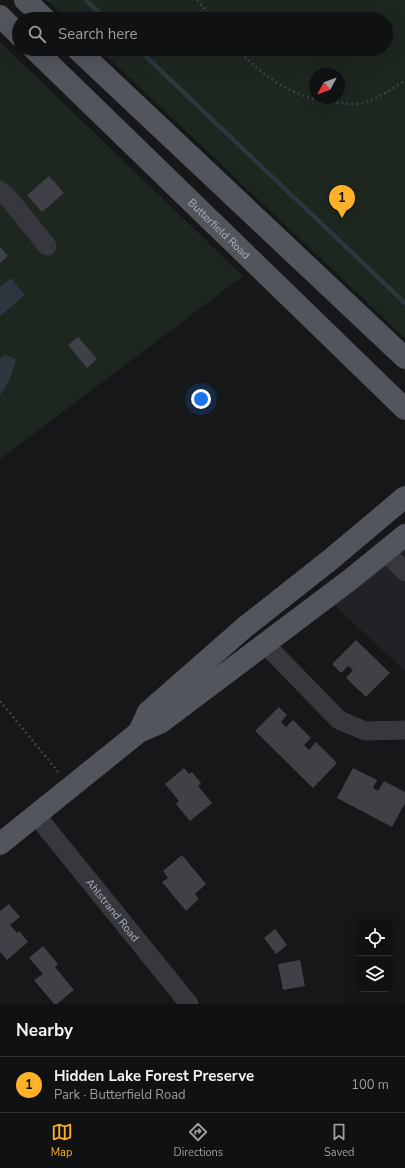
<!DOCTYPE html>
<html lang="en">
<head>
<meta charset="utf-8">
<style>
  body { margin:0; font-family:"Nunito Sans",sans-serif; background:#1e1f21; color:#f1f3f6 }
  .controls { position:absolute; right:12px; bottom:12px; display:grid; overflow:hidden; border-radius:6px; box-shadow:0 4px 16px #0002 }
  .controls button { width:36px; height:36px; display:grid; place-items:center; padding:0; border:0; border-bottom:1px solid #303133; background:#101113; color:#f1f3f6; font:20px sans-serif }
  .compass { position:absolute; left:309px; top:68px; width:36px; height:36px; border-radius:50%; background:#101113; box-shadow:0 4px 16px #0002; rotate:229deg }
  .you { position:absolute; left:201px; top:399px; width:14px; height:14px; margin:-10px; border:3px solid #fff; border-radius:50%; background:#1a73e8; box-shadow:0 0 0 6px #1a73e833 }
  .badge { display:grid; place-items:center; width:26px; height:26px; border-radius:50%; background:#ffb228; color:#111; font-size:13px; font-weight:700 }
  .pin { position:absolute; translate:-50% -33px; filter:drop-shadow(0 1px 2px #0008) }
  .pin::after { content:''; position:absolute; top:21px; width:14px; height:12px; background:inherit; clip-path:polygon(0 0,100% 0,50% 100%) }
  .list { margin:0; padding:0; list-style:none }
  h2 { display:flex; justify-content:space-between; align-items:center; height:52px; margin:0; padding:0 16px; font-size:17px }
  h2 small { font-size:13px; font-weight:400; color:#9c9da0 }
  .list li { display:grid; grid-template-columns:26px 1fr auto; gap:12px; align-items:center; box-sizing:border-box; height:56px; padding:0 16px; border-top:1px solid #303133 }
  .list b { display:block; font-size:15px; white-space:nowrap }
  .list p { margin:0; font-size:13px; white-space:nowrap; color:#9c9da0 }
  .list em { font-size:13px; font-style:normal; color:#9c9da0 }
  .icon { flex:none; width:22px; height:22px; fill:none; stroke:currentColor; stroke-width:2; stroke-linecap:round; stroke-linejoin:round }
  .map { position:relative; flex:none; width:405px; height:1004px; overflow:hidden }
  .search { position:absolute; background:#101113; box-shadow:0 4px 16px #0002; left:12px; right:12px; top:12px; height:44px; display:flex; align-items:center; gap:10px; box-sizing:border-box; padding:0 14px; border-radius:22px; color:#9c9da0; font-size:15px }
  .sheet { height:108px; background:#101113 }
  nav { display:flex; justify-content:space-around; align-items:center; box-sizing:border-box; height:56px; border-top:1px solid #303133; background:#101113; font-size:11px; color:#9c9da0 }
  nav a { display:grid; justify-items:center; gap:2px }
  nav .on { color:#ffb228 }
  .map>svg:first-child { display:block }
  .built { fill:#222226 }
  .green { fill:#1e271f; fill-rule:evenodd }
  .water { fill:#2b363e }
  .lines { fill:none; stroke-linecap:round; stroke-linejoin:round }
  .stream { stroke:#2b363e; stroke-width:4.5 }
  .building { fill:#404146 }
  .path { stroke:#3d4045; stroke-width:2.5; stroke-dasharray:2 3; stroke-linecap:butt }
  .minor { stroke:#37383e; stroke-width:19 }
  .major { stroke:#53555d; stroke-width:22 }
  .labels { text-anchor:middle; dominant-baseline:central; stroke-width:3; stroke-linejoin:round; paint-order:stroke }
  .street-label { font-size:11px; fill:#a8aeba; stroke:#111214 }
</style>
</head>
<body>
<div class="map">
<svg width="405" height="1004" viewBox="0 0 405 1004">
  <rect width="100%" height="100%" fill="#161719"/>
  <path class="built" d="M405 544V671L332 603Z"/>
  <path class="green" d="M47 0H405V338L99 49H386V19H67ZM315 74H339V98H315Z
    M0 42 243 276 0 459Z"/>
  <path class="water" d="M11 278 25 295 0 316V287Z
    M5 355 16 359C13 372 9 384 0 395V359Z"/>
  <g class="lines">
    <path class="stream" d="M86 0 106 19
      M138 49 405 303"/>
  </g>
  <path class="building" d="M49 176 64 193 42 212 27 195Z
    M0 247 8 256 0 263Z
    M78 337 97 359 87 368 68 345Z
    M356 640 390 673 366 697 346 678 353 670 348 666 341 673 332 664Z
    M279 707 287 715 281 722 286 727 293 720 311 738 304 745 309 750 316 742 337 763 313 788 255 731Z
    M184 768 189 774 192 772 201 783 198 786 212 803 190 821 176 804 179 801 165 784Z
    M353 768 377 780 373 788 378 791 384 781 405 792V803L392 827 337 798Z
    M182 855 206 884 195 894 199 899 186 911 162 882 168 878 163 871Z
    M9 904 20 917 10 925 17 933 19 931 28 942 7 960 0 952V911Z
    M275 929 287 945 276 954 264 938Z
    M43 946 58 964 55 967 74 990 57 1004H54L34 980 43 974 29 958Z
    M300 960 305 986 283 990 278 964Z"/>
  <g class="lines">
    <path class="path" d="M197 0 213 19
      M238 49C265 80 302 103 344 103 349 104 354 104 359 104 376 100 391 90 405 80
      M0 701 59 773"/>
    <g class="minor">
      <path d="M0 190 11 201 47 246"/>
      <path d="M385 551 405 572"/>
      <path d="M264 643 339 720 365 731 405 730"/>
      <path id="s1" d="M36 815 189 1004"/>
    </g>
    <g class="major">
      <path d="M25 0 45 19"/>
      <path d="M0 16 19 35"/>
      <path id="s2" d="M34 49 405 409"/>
      <path d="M77 49 405 358"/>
      <path d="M139 732 148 712 245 627 330 560 405 497"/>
      <path d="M0 844 139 732 160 723 351 579 405 535"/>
    </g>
  </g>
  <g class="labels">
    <g class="street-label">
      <text stroke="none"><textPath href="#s2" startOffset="258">Butterfield Road</textPath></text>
      <text stroke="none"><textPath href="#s1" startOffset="122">Ahlstrand Road</textPath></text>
    </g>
  </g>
</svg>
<div class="controls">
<button><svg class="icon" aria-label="locate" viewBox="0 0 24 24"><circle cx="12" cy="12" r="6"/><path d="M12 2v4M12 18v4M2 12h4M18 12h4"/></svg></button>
<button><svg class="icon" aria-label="layers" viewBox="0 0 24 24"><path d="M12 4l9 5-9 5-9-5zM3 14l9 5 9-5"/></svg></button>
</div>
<svg class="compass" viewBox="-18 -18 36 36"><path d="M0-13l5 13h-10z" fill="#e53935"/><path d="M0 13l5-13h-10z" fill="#9c9da0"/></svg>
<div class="you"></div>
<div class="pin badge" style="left:342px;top:218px">1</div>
<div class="search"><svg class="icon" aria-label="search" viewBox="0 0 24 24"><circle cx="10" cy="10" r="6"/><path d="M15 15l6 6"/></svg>Search here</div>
</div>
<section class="sheet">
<h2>Nearby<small></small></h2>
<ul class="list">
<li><span class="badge">1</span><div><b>Hidden Lake Forest Preserve</b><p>Park · Butterfield Road</p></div><em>100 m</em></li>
</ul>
</section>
<nav>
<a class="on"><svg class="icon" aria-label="map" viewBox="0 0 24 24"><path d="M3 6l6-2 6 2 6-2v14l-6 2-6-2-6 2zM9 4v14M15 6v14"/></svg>Map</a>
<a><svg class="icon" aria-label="directions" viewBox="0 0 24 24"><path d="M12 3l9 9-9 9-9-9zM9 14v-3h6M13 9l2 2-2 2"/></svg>Directions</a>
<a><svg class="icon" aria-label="saved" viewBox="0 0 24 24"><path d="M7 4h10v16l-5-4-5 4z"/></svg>Saved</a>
</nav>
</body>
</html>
